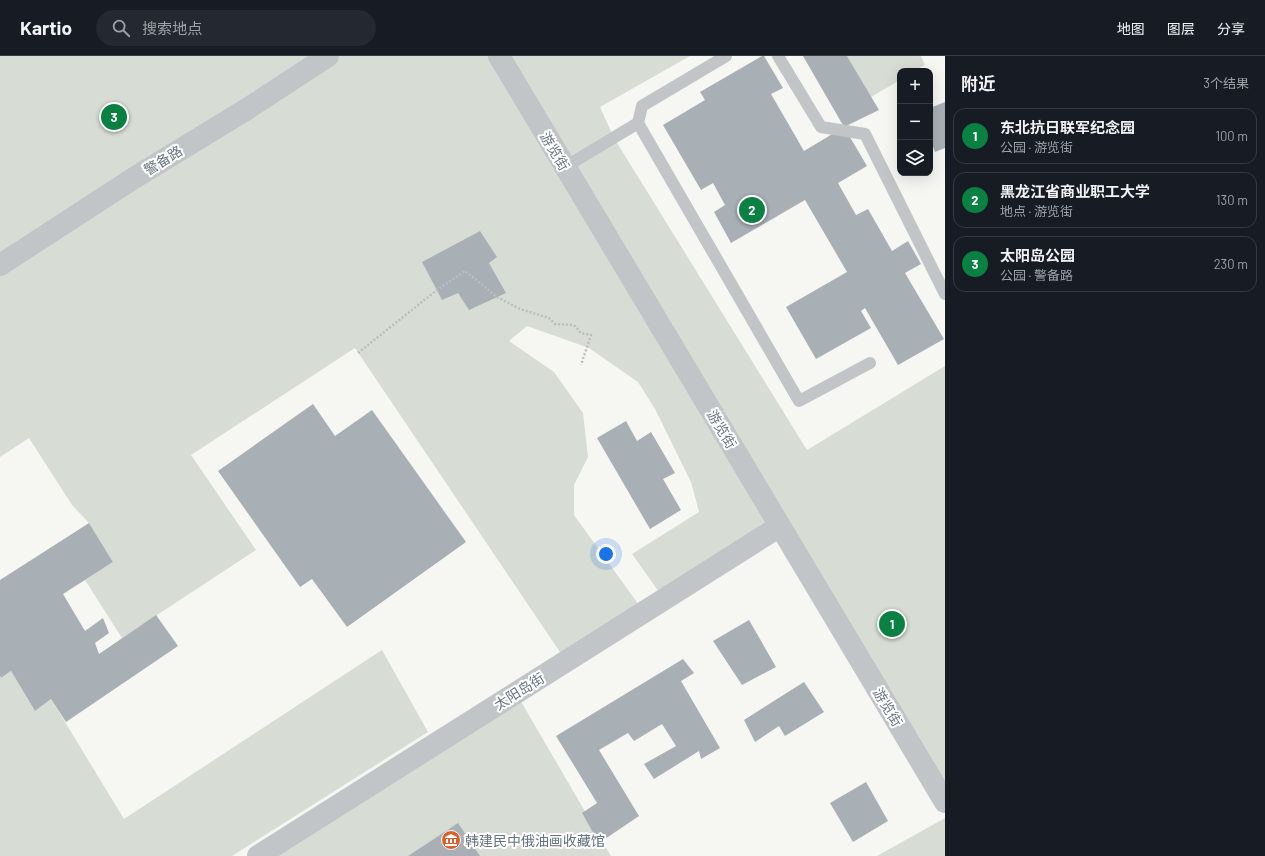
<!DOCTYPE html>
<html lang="zh">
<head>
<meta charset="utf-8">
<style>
  body { margin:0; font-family:Barlow,"Noto Sans SC",sans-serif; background:#242831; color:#f1f3f6 }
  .controls { position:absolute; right:12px; top:12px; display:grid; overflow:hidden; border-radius:8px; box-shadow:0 4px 16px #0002 }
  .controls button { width:36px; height:36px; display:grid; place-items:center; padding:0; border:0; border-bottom:1px solid #363941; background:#171b24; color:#f1f3f6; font:20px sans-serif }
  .you { position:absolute; left:606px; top:498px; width:14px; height:14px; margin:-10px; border:3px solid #fff; border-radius:50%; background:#1a73e8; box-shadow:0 0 0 6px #1a73e833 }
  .badge { display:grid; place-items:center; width:26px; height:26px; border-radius:50%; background:#0b8043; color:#fff; font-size:13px; font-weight:700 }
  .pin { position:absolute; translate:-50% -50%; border:2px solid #fff; box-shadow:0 1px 4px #0006 }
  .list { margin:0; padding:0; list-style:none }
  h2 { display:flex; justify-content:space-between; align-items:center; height:52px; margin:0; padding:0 16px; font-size:17px }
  h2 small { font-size:13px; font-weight:400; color:#9ea1a6 }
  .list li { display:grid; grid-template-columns:26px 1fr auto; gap:12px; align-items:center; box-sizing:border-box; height:56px; margin:0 8px 8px; padding:0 8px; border:1px solid #363941; border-radius:12px }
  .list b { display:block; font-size:15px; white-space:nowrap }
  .list p { margin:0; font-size:13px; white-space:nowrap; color:#9ea1a6 }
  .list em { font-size:13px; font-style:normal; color:#9ea1a6 }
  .icon { flex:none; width:22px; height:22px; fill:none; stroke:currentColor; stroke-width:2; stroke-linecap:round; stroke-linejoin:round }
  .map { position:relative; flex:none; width:945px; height:800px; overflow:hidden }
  header { display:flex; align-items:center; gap:24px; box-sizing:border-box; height:56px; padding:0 20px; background:#171b24; border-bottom:1px solid #363941 }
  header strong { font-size:19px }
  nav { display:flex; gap:22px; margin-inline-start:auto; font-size:14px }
  .search { width:280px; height:36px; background:#242831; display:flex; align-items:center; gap:10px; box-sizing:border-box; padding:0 14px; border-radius:22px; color:#9ea1a6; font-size:15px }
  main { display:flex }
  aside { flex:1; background:#171b24 }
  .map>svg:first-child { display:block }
  .green { fill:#d7ddd4 }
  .building { fill:#a9b0b5 }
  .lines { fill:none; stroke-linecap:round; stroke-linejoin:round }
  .path { stroke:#bbbdbf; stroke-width:2.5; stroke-dasharray:2 2; stroke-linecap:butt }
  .service { stroke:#c1c5c8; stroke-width:12 }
  .minor { stroke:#c1c5c8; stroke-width:22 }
  .tertiary { stroke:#c1c5c8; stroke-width:22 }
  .labels { text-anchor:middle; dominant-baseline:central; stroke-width:4; stroke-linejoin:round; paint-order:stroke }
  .street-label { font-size:14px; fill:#677482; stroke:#fff }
  .poi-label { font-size:14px; fill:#677482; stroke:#fff; text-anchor:start }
</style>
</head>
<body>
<header>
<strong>Kartio</strong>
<div class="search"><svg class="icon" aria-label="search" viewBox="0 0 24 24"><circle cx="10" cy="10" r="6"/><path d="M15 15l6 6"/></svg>搜索地点</div>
<nav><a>地图</a><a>图层</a><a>分享</a></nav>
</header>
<main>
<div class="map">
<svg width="945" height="800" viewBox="0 0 945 800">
  <rect width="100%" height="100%" fill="#f6f6f3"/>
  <path class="green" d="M0 0H321L0 209Z
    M327 0H690L600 51 614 82 807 394 945 310V746L780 470 664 543 632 498 699 456 691 426 655 353 638 326 589 292 527 270 509 285 554 316 583 357 588 401 574 429V459L644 556 566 605 355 292 191 399 256 494 122 582 85 524 113 506 89 467 72 449 29 382 0 401V211Z
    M847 0H921L925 9 915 15H900V24L871 41Z
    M382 594 428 676 232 800H0V620L1 622 11 615 35 655 51 643 124 763Z
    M516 637 611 800H258Z
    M945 762V800H877Z"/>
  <path class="building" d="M762 0H764L783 32 771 38 804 95 844 71 867 110 838 127 856 159 868 153 892 195 908 185 921 208 905 217 944 283 898 309 865 252 861 255 871 272 816 303 786 251 847 216 805 144 731 187 714 156 725 149 713 127 701 134 663 69 705 44 700 36Z
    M803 0H847L879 54 844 71Z
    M945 46V92L935 96 930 82V52Z
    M480 175 497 201 489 207 506 237 469 254 458 237 442 244 422 206Z
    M313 348 335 380 372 354 466 486 347 571 312 523 300 531 218 415Z
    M626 365 637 385 651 376 675 417 663 423 681 454 650 473 597 382Z
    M89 467 113 506 63 538 85 575 103 562 109 577 95 587 99 598 156 559 178 590 66 666 51 643 35 655 11 615 1 622 0 620V524Z
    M749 564 776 611 742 629 713 585Z
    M683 603 694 617 681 625 720 692 701 703 699 695 654 723 644 708 676 690 662 668 634 685 628 677 599 694 639 760 599 787 582 757 597 747 556 680Z
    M804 626 824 656 785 680 779 670 755 686 744 664Z
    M866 726 888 765 853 786 830 747Z
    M458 767 480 800H408Z"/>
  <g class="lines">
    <path class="path" d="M358 297 437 234 465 215 497 241 520 253 549 262 555 268 574 269 581 277 591 279 581 309"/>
    <path class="service" d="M778 0 821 71 865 78 945 238
      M638 67 642 50 726 0
      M565 111 638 67 799 345 870 307"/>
    <path class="minor" d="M499 0 945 746
      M258 800 780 470"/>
    <path class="tertiary" d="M0 209 134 122 247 53 328 0"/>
  </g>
  <defs>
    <symbol id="museum-disc" viewBox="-11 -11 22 22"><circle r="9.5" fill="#da612f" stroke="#fff"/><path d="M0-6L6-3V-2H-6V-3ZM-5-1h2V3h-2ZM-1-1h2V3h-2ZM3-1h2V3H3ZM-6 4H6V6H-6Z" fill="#fff"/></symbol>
  </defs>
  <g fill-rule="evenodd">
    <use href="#museum-disc" x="440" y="773" width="22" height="22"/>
  </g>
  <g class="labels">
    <g class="street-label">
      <text transform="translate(555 95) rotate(59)">游览街</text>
      <text transform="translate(163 104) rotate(-32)">警备路</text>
      <text transform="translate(722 373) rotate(59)">游览街</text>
      <text transform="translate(519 635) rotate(-32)">太阳岛街</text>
      <text transform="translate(888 651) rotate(59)">游览街</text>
    </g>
    <g class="poi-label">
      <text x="465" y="784">韩建民中俄油画收藏馆</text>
    </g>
  </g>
</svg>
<div class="controls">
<button>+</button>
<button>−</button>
<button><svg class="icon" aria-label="layers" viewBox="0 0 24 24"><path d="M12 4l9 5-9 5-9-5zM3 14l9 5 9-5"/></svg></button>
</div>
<div class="you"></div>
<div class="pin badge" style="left:892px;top:568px">1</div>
<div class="pin badge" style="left:752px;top:154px">2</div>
<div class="pin badge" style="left:114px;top:61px">3</div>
</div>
<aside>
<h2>附近<small>3个结果</small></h2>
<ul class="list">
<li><span class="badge">1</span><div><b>东北抗日联军纪念园</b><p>公园 · 游览街</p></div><em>100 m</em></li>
<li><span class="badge">2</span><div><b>黑龙江省商业职工大学</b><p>地点 · 游览街</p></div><em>130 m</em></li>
<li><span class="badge">3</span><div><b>太阳岛公园</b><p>公园 · 警备路</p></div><em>230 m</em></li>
</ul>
</aside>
</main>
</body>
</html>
